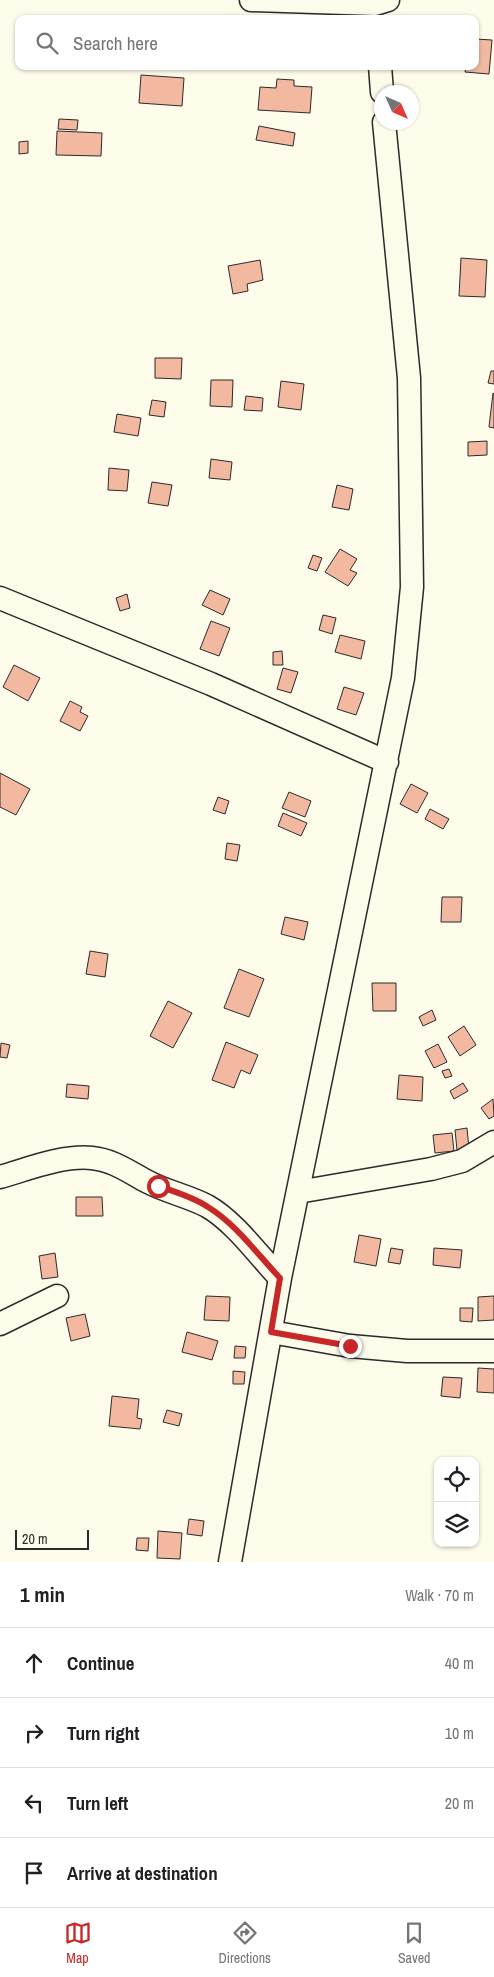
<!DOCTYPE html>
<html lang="en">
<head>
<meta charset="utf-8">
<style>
  body { margin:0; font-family:"Archivo Narrow",sans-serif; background:#f6f6f6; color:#202124 }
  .controls { position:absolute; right:15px; bottom:15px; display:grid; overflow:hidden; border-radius:10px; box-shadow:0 1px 4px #0004 }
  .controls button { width:45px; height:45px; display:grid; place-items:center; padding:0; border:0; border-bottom:1px solid #e0e0e0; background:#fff; color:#202124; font:25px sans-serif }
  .compass { position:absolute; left:374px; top:85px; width:45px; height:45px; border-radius:50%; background:#fff; box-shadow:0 1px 4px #0004; rotate:135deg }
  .scale { position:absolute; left:15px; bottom:12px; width:74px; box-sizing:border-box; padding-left:5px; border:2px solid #2b2b2b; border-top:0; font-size:14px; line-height:18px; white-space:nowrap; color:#2b2b2b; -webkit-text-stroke:4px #fdfbea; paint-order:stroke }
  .stop { position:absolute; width:15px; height:15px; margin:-11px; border:4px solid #c62828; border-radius:50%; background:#fff }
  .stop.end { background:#c62828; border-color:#fff; box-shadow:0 1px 5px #0008 }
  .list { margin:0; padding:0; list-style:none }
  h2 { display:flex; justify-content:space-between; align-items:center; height:65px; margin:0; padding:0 20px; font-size:21px }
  h2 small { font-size:16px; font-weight:400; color:#757577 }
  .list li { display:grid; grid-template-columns:32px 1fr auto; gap:15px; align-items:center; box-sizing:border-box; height:70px; padding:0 20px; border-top:1px solid #e0e0e0 }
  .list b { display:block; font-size:19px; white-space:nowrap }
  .list em { font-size:16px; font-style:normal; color:#757577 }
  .icon { flex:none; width:28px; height:28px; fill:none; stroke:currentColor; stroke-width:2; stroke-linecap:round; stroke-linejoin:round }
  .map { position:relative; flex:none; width:494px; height:1562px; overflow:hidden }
  .search { position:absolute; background:#fff; box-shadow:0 1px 4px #0004; left:15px; right:15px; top:15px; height:55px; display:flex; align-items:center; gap:12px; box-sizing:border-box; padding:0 18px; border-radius:10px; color:#757577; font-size:19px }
  .sheet { height:345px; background:#fff }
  nav { display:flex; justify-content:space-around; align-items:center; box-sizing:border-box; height:70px; border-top:1px solid #e0e0e0; background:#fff; font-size:14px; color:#757577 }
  nav a { display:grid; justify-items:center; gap:2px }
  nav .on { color:#c62828 }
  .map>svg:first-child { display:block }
  .building { fill:#f2b8a0; stroke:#2b2b2b }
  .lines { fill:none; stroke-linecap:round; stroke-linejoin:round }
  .street-casing { stroke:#2b2b2b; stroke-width:25 }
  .street { stroke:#fdfbea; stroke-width:22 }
  .route { stroke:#c62828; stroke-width:6 }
</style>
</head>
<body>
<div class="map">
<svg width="494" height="1562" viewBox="0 0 494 1562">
  <rect width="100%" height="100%" fill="#fdfbea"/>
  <path class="building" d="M475 39 492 40 489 74 465 72 466 66H475Z
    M141 75 184 78 182 106 139 103Z
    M277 79 294 80V86L312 87 310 113 258 110 260 87 276 88Z
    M59 119 78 120 77 130 58 129Z
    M259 126 295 133 293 146 256 140Z
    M57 131 102 133 101 156 56 155Z
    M28 141V153L19 154V142Z
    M461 258 487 260 485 297 459 296Z
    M260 260 263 280 247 284 248 291 233 294 228 266Z
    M155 358H182L181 379 155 378Z
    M491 371H494V384L488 383Z
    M211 380H233L232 407 210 406Z
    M281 381 304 384 301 410 278 407Z
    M493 393 494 394V428L489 427Z
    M246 396 263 398 262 411 244 410Z
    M152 400 166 402 164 417 149 415Z
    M117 414 141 418 138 436 114 432Z
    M487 441V455L468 456V442Z
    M211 459 232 462 230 480 209 478Z
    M109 468 129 470 127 491 108 490Z
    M152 482 172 485 168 506 148 503Z
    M337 485 353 489 349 510 332 507Z
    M340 549 357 559 350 570 357 573 348 586 325 572Z
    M313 555 322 558 317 571 308 568Z
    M210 590 230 599 223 615 202 605Z
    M127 594 130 608 120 611 116 598Z
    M323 615 336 618 332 634 319 630Z
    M211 621 230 628 219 656 200 649Z
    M340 635 365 641 361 659 335 652Z
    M282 651 283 665H273V652Z
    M14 665 40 678 28 701 3 687Z
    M283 668 298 672 291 693 277 689Z
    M344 687 364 693 356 715 337 709Z
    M70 701 82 707 80 712 88 716 80 731 60 721Z
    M0 773 30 789 16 815 0 807Z
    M411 784 428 793 417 813 400 804Z
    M289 792 311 801 305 817 282 808Z
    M218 797 229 801 225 814 213 810Z
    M430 809 449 819 443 829 425 819Z
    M283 813 307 823 301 836 278 826Z
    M227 843 240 845 237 861 225 859Z
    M442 897H462L461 922H441Z
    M285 917 308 922 304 940 281 934Z
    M90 951 108 954 105 977 86 974Z
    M239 969 264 979 249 1017 224 1008Z
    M372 983H396V1011H373Z
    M168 1001 192 1013 173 1048 150 1036Z
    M432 1010 436 1020 423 1026 419 1017Z
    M464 1026 476 1045 460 1056 448 1037Z
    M226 1042 258 1055 250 1074 241 1070 234 1088 212 1080Z
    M1 1043 10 1045 7 1058 0 1057Z
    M438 1044 447 1062 434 1068 425 1051Z
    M449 1069 452 1076 445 1078 442 1071Z
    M399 1075 423 1077 422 1101 397 1099Z
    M463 1083 468 1091 454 1099 450 1091Z
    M67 1084 89 1086 88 1099 66 1097Z
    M493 1099 494 1116 489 1119 481 1108Z
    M467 1128 469 1149 457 1150 455 1130Z
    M452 1133 454 1151 435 1153 433 1135Z
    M76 1197H102L103 1216H76Z
    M359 1235 381 1239 376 1266 354 1262Z
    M391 1248 403 1250 400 1264 388 1262Z
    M434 1248 462 1250 460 1268 433 1265Z
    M55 1253 58 1277 42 1279 39 1256Z
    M206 1296 230 1297 229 1321 204 1320Z
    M494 1296V1320L478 1321V1297Z
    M460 1308H473L472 1322 460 1321Z
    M85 1314 90 1336 71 1341 66 1318Z
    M187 1332 218 1341 212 1360 182 1352Z
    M235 1346 246 1347 245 1358H234Z
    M478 1368 494 1369V1393L477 1392Z
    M233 1371 245 1372 244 1384H233Z
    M443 1377 462 1378 460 1398 441 1396Z
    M112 1396 139 1399 137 1418 142 1419 140 1429 109 1426Z
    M167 1410 182 1414 179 1426 163 1422Z
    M189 1519 204 1521 202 1536 187 1534Z
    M158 1531 182 1533 180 1559 157 1558Z
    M137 1538H149L148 1551 136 1550Z"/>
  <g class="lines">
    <defs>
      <path id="street" d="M251 0 375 4 388 0
        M380 66 382 92
        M0 598 211 684 387 762
        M0 1177C28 1169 63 1155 92 1158 113 1160 129 1172 148 1182 167 1192 188 1196 207 1206 234 1221 259 1256 280 1278
        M298 1192 431 1169 462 1161 494 1142
        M0 1324 57 1296
        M271 1332 350 1346 407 1351H494
        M230 1562 280 1278 403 678 412 587 409 378 384 122"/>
    </defs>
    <use href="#street" class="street-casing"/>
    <use href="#street" class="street"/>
  </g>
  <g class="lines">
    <path class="route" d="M158 1186C175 1192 193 1197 208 1207 236 1224 258 1255 280 1278L271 1332 350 1346"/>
  </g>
</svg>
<div class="controls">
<button><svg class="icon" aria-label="locate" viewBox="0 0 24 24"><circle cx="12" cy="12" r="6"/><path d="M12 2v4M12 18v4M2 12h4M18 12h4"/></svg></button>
<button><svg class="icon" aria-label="layers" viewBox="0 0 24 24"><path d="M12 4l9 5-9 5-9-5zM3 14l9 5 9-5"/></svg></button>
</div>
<svg class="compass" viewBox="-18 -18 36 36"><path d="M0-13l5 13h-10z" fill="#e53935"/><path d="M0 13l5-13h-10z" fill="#757577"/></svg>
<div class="scale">20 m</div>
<div class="stop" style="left:158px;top:1186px"></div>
<div class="stop end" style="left:350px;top:1346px"></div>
<div class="search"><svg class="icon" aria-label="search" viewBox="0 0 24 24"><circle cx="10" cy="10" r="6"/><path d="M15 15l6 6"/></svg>Search here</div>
</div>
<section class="sheet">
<h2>1 min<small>Walk · 70 m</small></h2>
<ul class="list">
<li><svg class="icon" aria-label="ahead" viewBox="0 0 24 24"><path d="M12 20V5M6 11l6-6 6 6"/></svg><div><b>Continue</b></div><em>40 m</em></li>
<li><svg class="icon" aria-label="right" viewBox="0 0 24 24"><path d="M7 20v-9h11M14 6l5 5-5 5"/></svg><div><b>Turn right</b></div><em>10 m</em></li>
<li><svg class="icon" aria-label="left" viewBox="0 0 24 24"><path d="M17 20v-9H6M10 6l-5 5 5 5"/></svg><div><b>Turn left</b></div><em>20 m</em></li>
<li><svg class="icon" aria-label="arrive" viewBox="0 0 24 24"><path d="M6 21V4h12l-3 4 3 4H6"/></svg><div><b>Arrive at destination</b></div></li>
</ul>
</section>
<nav>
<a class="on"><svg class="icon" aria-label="map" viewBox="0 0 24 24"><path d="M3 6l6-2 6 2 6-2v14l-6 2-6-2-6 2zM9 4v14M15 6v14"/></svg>Map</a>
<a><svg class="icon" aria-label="directions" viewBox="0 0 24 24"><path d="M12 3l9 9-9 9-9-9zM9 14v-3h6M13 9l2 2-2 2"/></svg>Directions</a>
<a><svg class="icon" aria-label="saved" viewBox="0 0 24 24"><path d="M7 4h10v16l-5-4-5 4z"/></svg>Saved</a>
</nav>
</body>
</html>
